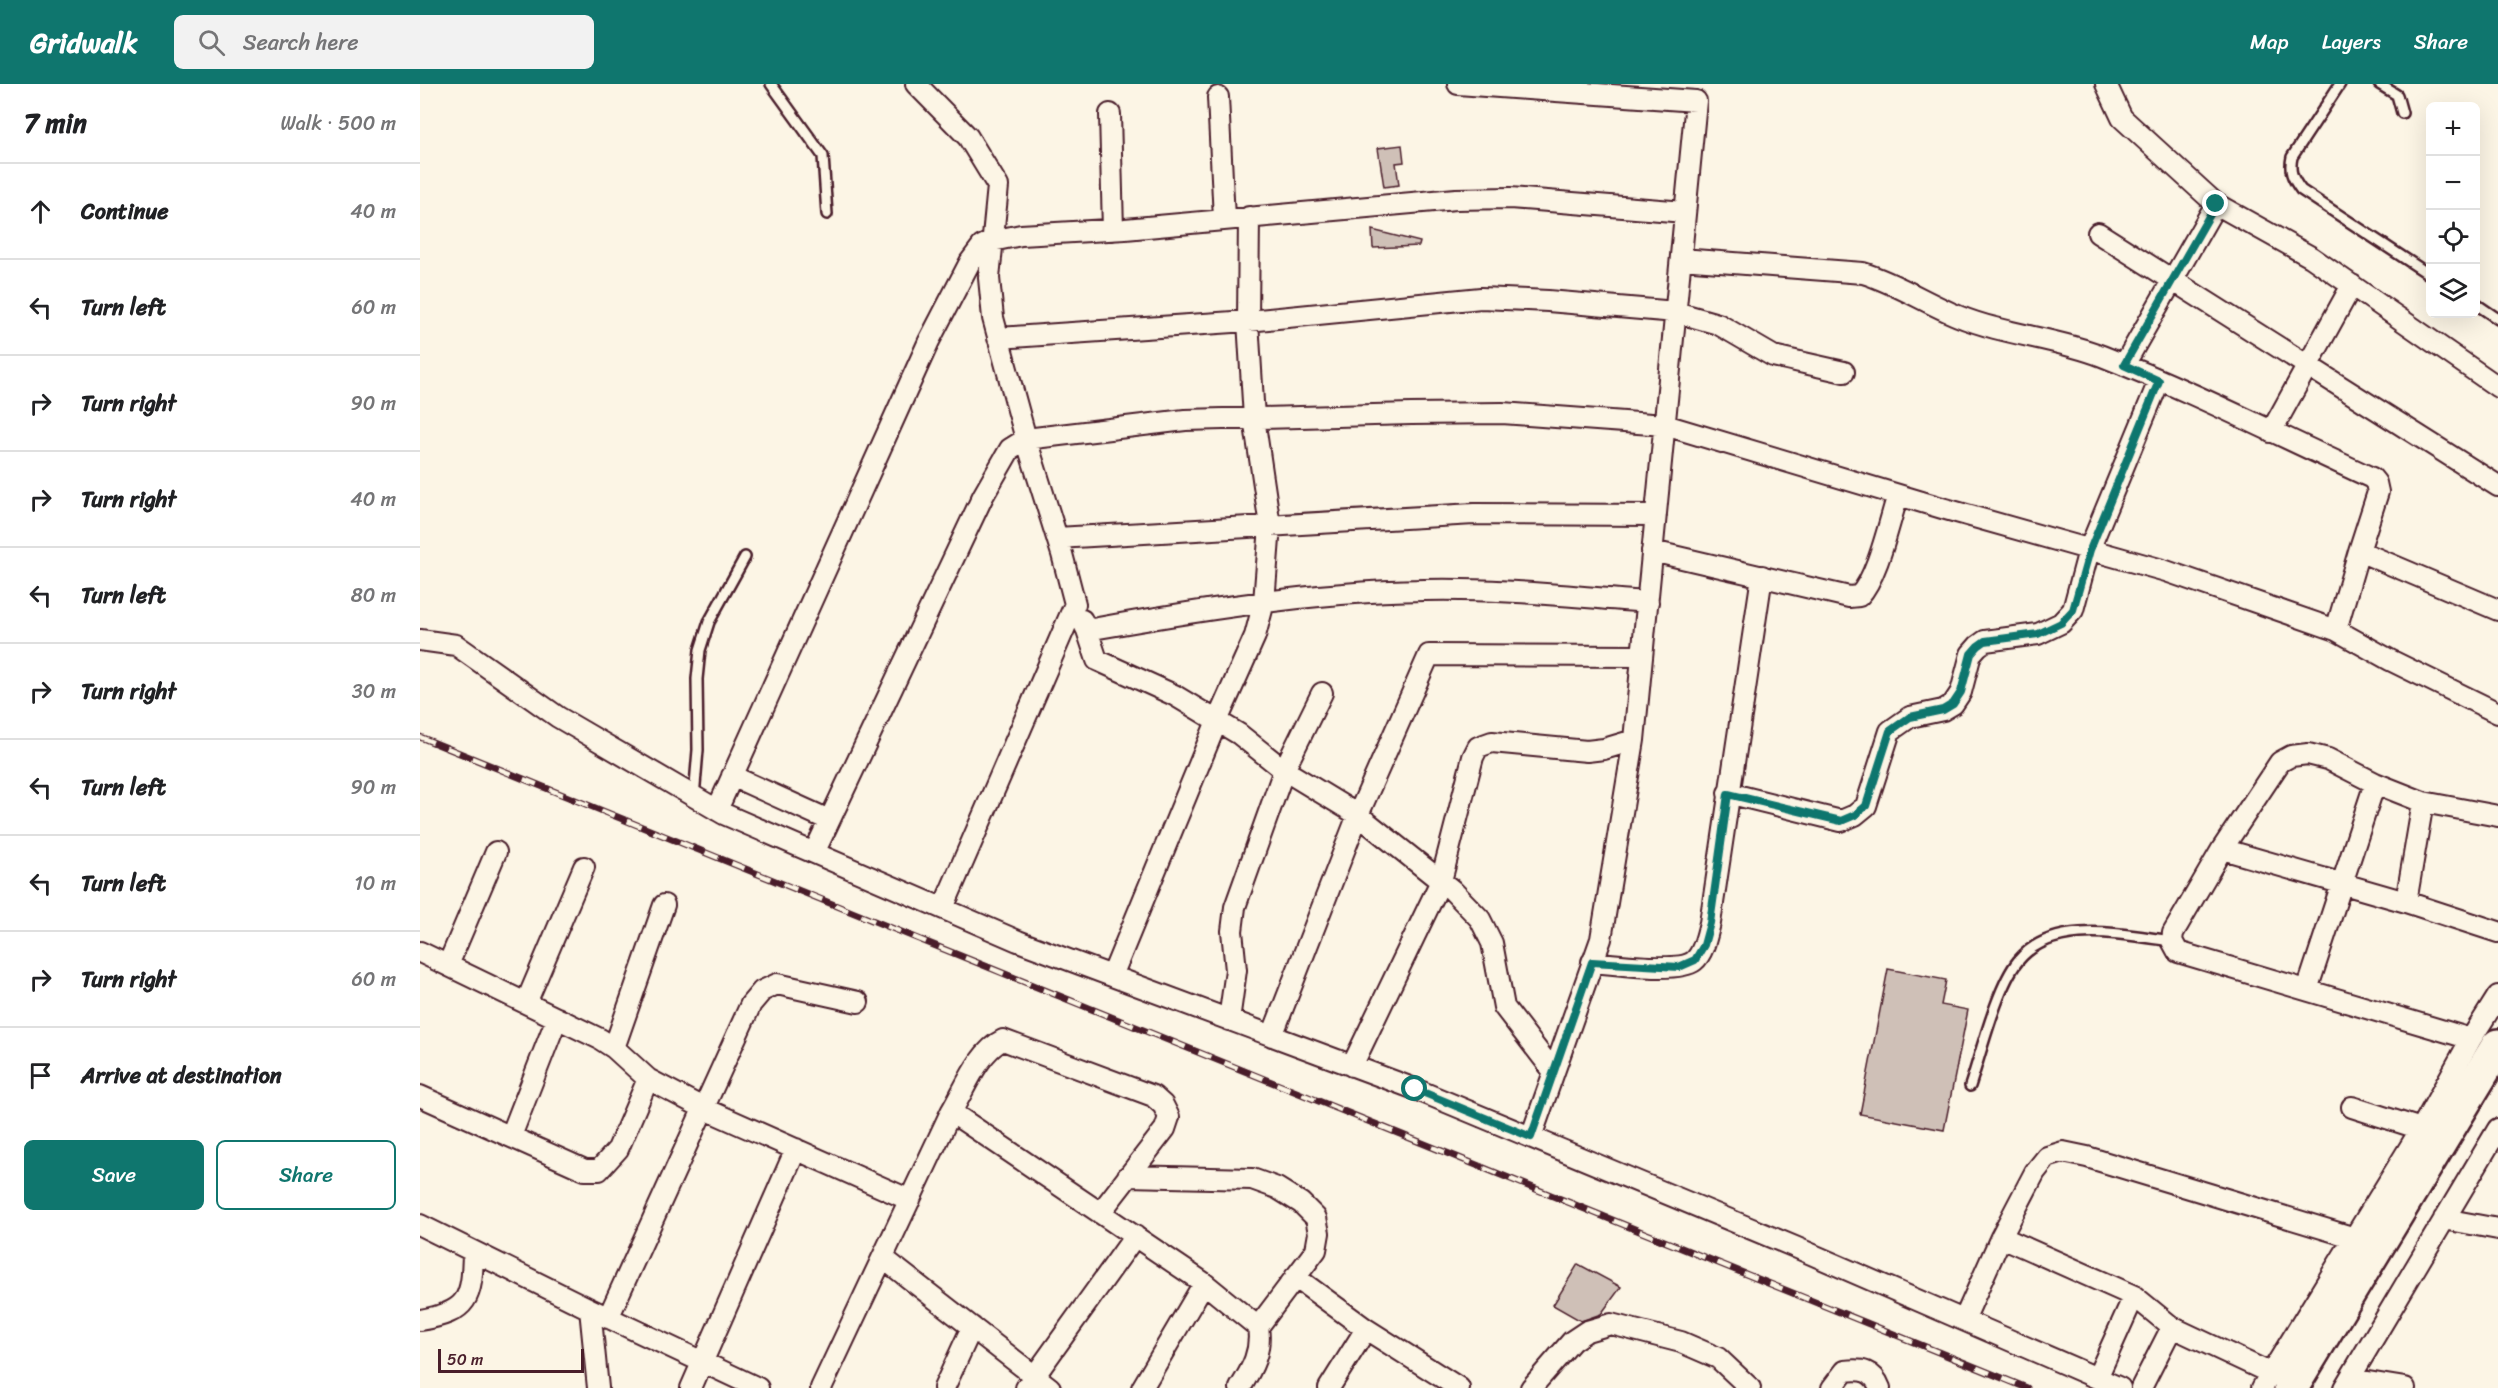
<!DOCTYPE html>
<html lang="en">
<head>
<meta charset="utf-8">
<style>
  body { margin:0; font-family:Sriracha,sans-serif; background:#f2f2f2; color:#202124 }
  .controls { position:absolute; right:18px; top:18px; display:grid; overflow:hidden; border-radius:9px; box-shadow:0 6px 24px #0002 }
  .controls button { width:54px; height:54px; display:grid; place-items:center; padding:0; border:0; border-bottom:2px solid #e0e0e0; background:#fff; color:#202124; font:30px sans-serif }
  .scale { position:absolute; left:18px; bottom:15px; width:146px; box-sizing:border-box; padding-left:6px; border:3px solid #4a1f2b; border-top:0; font-size:16px; line-height:21px; white-space:nowrap; color:#4a1f2b; -webkit-text-stroke:4px #fcf5e5; paint-order:stroke }
  .stop { position:absolute; width:18px; height:18px; margin:-14px; border:4px solid #0f766e; border-radius:50%; background:#fff }
  .stop.end { background:#0f766e; border-color:#fff; box-shadow:0 2px 6px #0008 }
  .list { margin:0; padding:0; list-style:none }
  h2 { display:flex; justify-content:space-between; align-items:center; height:78px; margin:0; padding:0 24px; font-size:26px }
  h2 small { font-size:20px; font-weight:400; color:#757577 }
  .list li { display:grid; grid-template-columns:39px 1fr auto; gap:18px; align-items:center; box-sizing:border-box; height:96px; padding:0 24px; border-top:2px solid #e0e0e0 }
  .list b { display:block; font-size:22px; white-space:nowrap }
  .list em { font-size:20px; font-style:normal; color:#757577 }
  .actions { display:flex; gap:12px; padding:18px 24px }
  .actions a { flex:1; padding:14px 0; border:2px solid #0f766e; border-radius:9px; text-align:center; font-size:21px; color:#0f766e }
  .actions .main { background:#0f766e; color:#fff }
  .icon { flex:none; width:33px; height:33px; fill:none; stroke:currentColor; stroke-width:2; stroke-linecap:round; stroke-linejoin:round }
  .map { position:relative; flex:none; width:2078px; height:1304px; overflow:hidden }
  header { display:flex; align-items:center; gap:36px; box-sizing:border-box; height:84px; padding:0 30px; background:#0f766e; color:#fff }
  header strong { font-size:28px }
  nav { display:flex; gap:33px; margin-inline-start:auto; font-size:21px }
  .search { width:420px; height:54px; background:#f2f2f2; display:flex; align-items:center; gap:15px; box-sizing:border-box; padding:0 21px; border-radius:9px; color:#757577; font-size:22px }
  main { display:flex }
  aside { flex:1; background:#fff }
  .map>svg:first-child { display:block }
  .building { fill:#cfc0b7; stroke:#4a1f2b; stroke-width:1.5 }
  .lines { fill:none; stroke-linecap:round; stroke-linejoin:round }
  .lane-casing { stroke:#4a1f2b; stroke-width:14 }
  .street-casing { stroke:#4a1f2b; stroke-width:24 }
  .highway-casing { stroke:#4a1f2b; stroke-width:38 }
  .lane { stroke:#fcf5e5; stroke-width:9 }
  .street { stroke:#fcf5e5; stroke-width:20 }
  .highway { stroke:#fcf5e5; stroke-width:33 }
  .rail-casing { stroke:#4a1f2b; stroke-width:7 }
  .rail { stroke:#fcf5e5; stroke-width:4.5; stroke-dasharray:14; stroke-linecap:butt }
  .route { stroke:#0f766e; stroke-width:8 }
</style>
</head>
<body>
<header>
<strong>Gridwalk</strong>
<div class="search"><svg class="icon" aria-label="search" viewBox="0 0 24 24"><circle cx="10" cy="10" r="6"/><path d="M15 15l6 6"/></svg>Search here</div>
<nav><a>Map</a><a>Layers</a><a>Share</a></nav>
</header>
<main>
<aside>
<h2>7 min<small>Walk · 500 m</small></h2>
<ul class="list">
<li><svg class="icon" aria-label="ahead" viewBox="0 0 24 24"><path d="M12 20V5M6 11l6-6 6 6"/></svg><div><b>Continue</b></div><em>40 m</em></li>
<li><svg class="icon" aria-label="left" viewBox="0 0 24 24"><path d="M17 20v-9H6M10 6l-5 5 5 5"/></svg><div><b>Turn left</b></div><em>60 m</em></li>
<li><svg class="icon" aria-label="right" viewBox="0 0 24 24"><path d="M7 20v-9h11M14 6l5 5-5 5"/></svg><div><b>Turn right</b></div><em>90 m</em></li>
<li><svg class="icon" aria-label="right" viewBox="0 0 24 24"><path d="M7 20v-9h11M14 6l5 5-5 5"/></svg><div><b>Turn right</b></div><em>40 m</em></li>
<li><svg class="icon" aria-label="left" viewBox="0 0 24 24"><path d="M17 20v-9H6M10 6l-5 5 5 5"/></svg><div><b>Turn left</b></div><em>80 m</em></li>
<li><svg class="icon" aria-label="right" viewBox="0 0 24 24"><path d="M7 20v-9h11M14 6l5 5-5 5"/></svg><div><b>Turn right</b></div><em>30 m</em></li>
<li><svg class="icon" aria-label="left" viewBox="0 0 24 24"><path d="M17 20v-9H6M10 6l-5 5 5 5"/></svg><div><b>Turn left</b></div><em>90 m</em></li>
<li><svg class="icon" aria-label="left" viewBox="0 0 24 24"><path d="M17 20v-9H6M10 6l-5 5 5 5"/></svg><div><b>Turn left</b></div><em>10 m</em></li>
<li><svg class="icon" aria-label="right" viewBox="0 0 24 24"><path d="M7 20v-9h11M14 6l5 5-5 5"/></svg><div><b>Turn right</b></div><em>60 m</em></li>
<li><svg class="icon" aria-label="arrive" viewBox="0 0 24 24"><path d="M6 21V4h12l-3 4 3 4H6"/></svg><div><b>Arrive at destination</b></div></li>
</ul>
<div class="actions"><a class="main">Save</a><a>Share</a></div>
</aside>
<div class="map">
<svg width="2078" height="1304" viewBox="0 0 2078 1304">
  <rect width="100%" height="100%" fill="#fcf5e5"/>
  <filter id="ink" filterUnits="userSpaceOnUse"><feTurbulence type="fractalNoise" baseFrequency=".0167" numOctaves="2"/><feDisplacementMap in="SourceGraphic" scale="12" xChannelSelector="R" yChannelSelector="G"/><feConvolveMatrix kernelMatrix="1 2 1 2 8 2 1 2 1" color-interpolation-filters="sRGB"/></filter>
  <g filter="url(#ink)">
    <path class="building" d="M982 61 984 78 976 79 979 101 964 103 958 64Z
      M952 146 1000 158 999 162 953 164Z
      M1468 885 1526 896 1521 921 1548 926 1524 1046 1440 1030Z
      M1158 1180 1201 1203 1181 1230 1161 1237 1133 1221Z"/>
    <g class="lines">
      <defs>
        <path id="lane" d="M351 0 403 72 407 130
          M1920 0 1872 73C1869 87 1872 94 1881 106L2010 191
          M1959 0 1977 11 1982 29
          M2056 220 2078 235
          M274 713 278 666 277 595 280 566 289 538 325 473
          M1550 1002C1561 969 1577 903 1598 877 1633 834 1704 851 1752 857"/>
        <path id="street" d="M496 0 548 53 578 102 569 194 573 234 606 355 642 470 655 520 523 824
          M1038 0 1276 17 1214 656 1181 855 1111 1053
          M1686 0 1702 34 1796 120 1891 173 2078 303
          M798 13 804 135
          M690 30 693 146
          M1678 149 2078 402
          M1261 175 1443 189C1476 199 1506 219 1538 232 1585 251 1636 254 1682 272 1774 308 1862 353 1952 394L1956 399 1958 408 1939 467
          M578 254 828 237 1061 214 1128 217 1256 228 1298 240 1353 272 1424 288
          M1704 281 1796 120
          M1851 348 1932 201
          M637 454 1054 430 1236 431
          M1232 467 1429 513 1439 512C1458 492 1469 438 1478 411
          M662 536 667 546C790 524 916 504 1041 506 1103 506 1166 514 1228 518
          M667 546 677 576 754 611 819 650 864 686 938 731 1032 806 1060 835 1072 859 1084 923 1134 988
          M1916 546 1939 467 2078 526
          M0 556 36 561 138 633 304 730 598 857 995 1005 1375 1163 1700 1304
          M312 692 409 736
          M1308 709 1421 737 1435 731 1446 722 1470 647 1490 633 1523 626 1533 620 1541 608 1551 570 1558 562 1565 557 1618 550 1641 539 1653 526 1669 466 1739 297
          M2003 718 1955 699 1908 675 1888 670 1871 672 1860 678 1802 765 1753 849 1752 857 1758 868 2051 955
          M297 726 509 257 550 178 562 162 572 157 601 151 705 145 1036 115 1090 114 1265 128
          M1802 765 1986 818 2078 848
          M394 769 563 412 590 365 606 355 765 336 991 330 1082 329 1245 341 1522 424 1746 487 1916 546 1970 576 2078 629
          M1986 818 2003 718 2078 732
          M0 868 180 955 194 964 228 995 283 1024 490 1116
          M1172 878C1194 880 1259 889 1274 877 1284 869 1287 850 1290 839L1342 492
          M28 881 76 768
          M692 892 797 637 835 552 844 518 850 442 834 334 828 237 829 133
          M1887 906 1955 699
          M106 919 164 783
          M809 936 816 886 812 847 815 823 864 686 902 609
          M852 952 938 731 1009 571 1222 572
          M194 964 244 821
          M932 982 1021 797 1053 673 1058 663 1072 658 1167 667 1184 665 1214 656
          M0 1012 165 1086H179L198 1065 228 995
          M1932 1023 2001 1045
          M531 1028C545 1005 558 968 583 956L733 1012 743 1021 749 1033 745 1045 680 1129
          M91 1052 137 934
          M708 1092 832 1095 857 1104 881 1119 896 1134 899 1149 896 1166 838 1243
          M2024 1135 2078 1145
          M0 1141 170 1225 338 1304
          M1581 1153 1615 1088 1627 1073 1643 1068 1667 1073 1935 1154
          M463 1174 630 1304
          M875 1193 946 1245
          M170 1225 178 1304
          M188 1234 331 920 342 907 357 900 438 918
          M0 1236C49 1228 52 1214 53 1168
          M1544 1236 1581 1153 1714 1212 1752 1243 1850 1289
          M1677 1294 1714 1212
          M1930 1295 1985 1304
          M271 1304 376 1065
          M401 1304 531 1028 784 1199 838 1243C842 1267 832 1285 820 1304
          M524 1304 552 1243
          M606 1304 715 1152
          M722 1304 784 1199
          M909 1304 946 1245 1039 1304
          M1111 1304 1152 1257 1167 1247 1191 1240 1261 1258 1298 1274 1330 1304
          M1412 1304 1425 1287C1442 1285 1453 1286 1460 1304
          M1721 1304 1752 1243
          M1842 1304 2001 1045 2051 955 2078 912
          M1924 1304 2078 1045"/>
        <path id="highway" d="M1871 1304 2078 962"/>
      </defs>
      <use href="#lane" class="lane-casing"/>
      <use href="#street" class="street-casing"/>
      <use href="#highway" class="highway-casing"/>
      <use href="#lane" class="lane"/>
      <use href="#street" class="street"/>
      <use href="#highway" class="highway"/>
      <defs>
        <path id="rail" d="M0 653 1607 1304"/>
      </defs>
      <use href="#rail" class="rail-casing"/>
      <use href="#rail" class="rail"/>
    </g>
  </g>
  <g class="lines" filter="url(#ink)">
    <path class="route" d="M995 1005 1111 1053 1172 878 1259 883 1275 876 1284 861 1290 839 1308 710 1421 737 1435 731 1446 722 1470 647 1490 633 1523 626 1533 620 1541 608 1551 570 1558 562 1565 557 1618 550 1641 539 1653 526 1670 466 1739 297 1704 281 1796 120"/>
  </g>
</svg>
<div class="controls">
<button>+</button>
<button>−</button>
<button><svg class="icon" aria-label="locate" viewBox="0 0 24 24"><circle cx="12" cy="12" r="6"/><path d="M12 2v4M12 18v4M2 12h4M18 12h4"/></svg></button>
<button><svg class="icon" aria-label="layers" viewBox="0 0 24 24"><path d="M12 4l9 5-9 5-9-5zM3 14l9 5 9-5"/></svg></button>
</div>
<div class="scale">50 m</div>
<div class="stop" style="left:995px;top:1005px"></div>
<div class="stop end" style="left:1796px;top:120px"></div>
</div>
</main>
</body>
</html>
